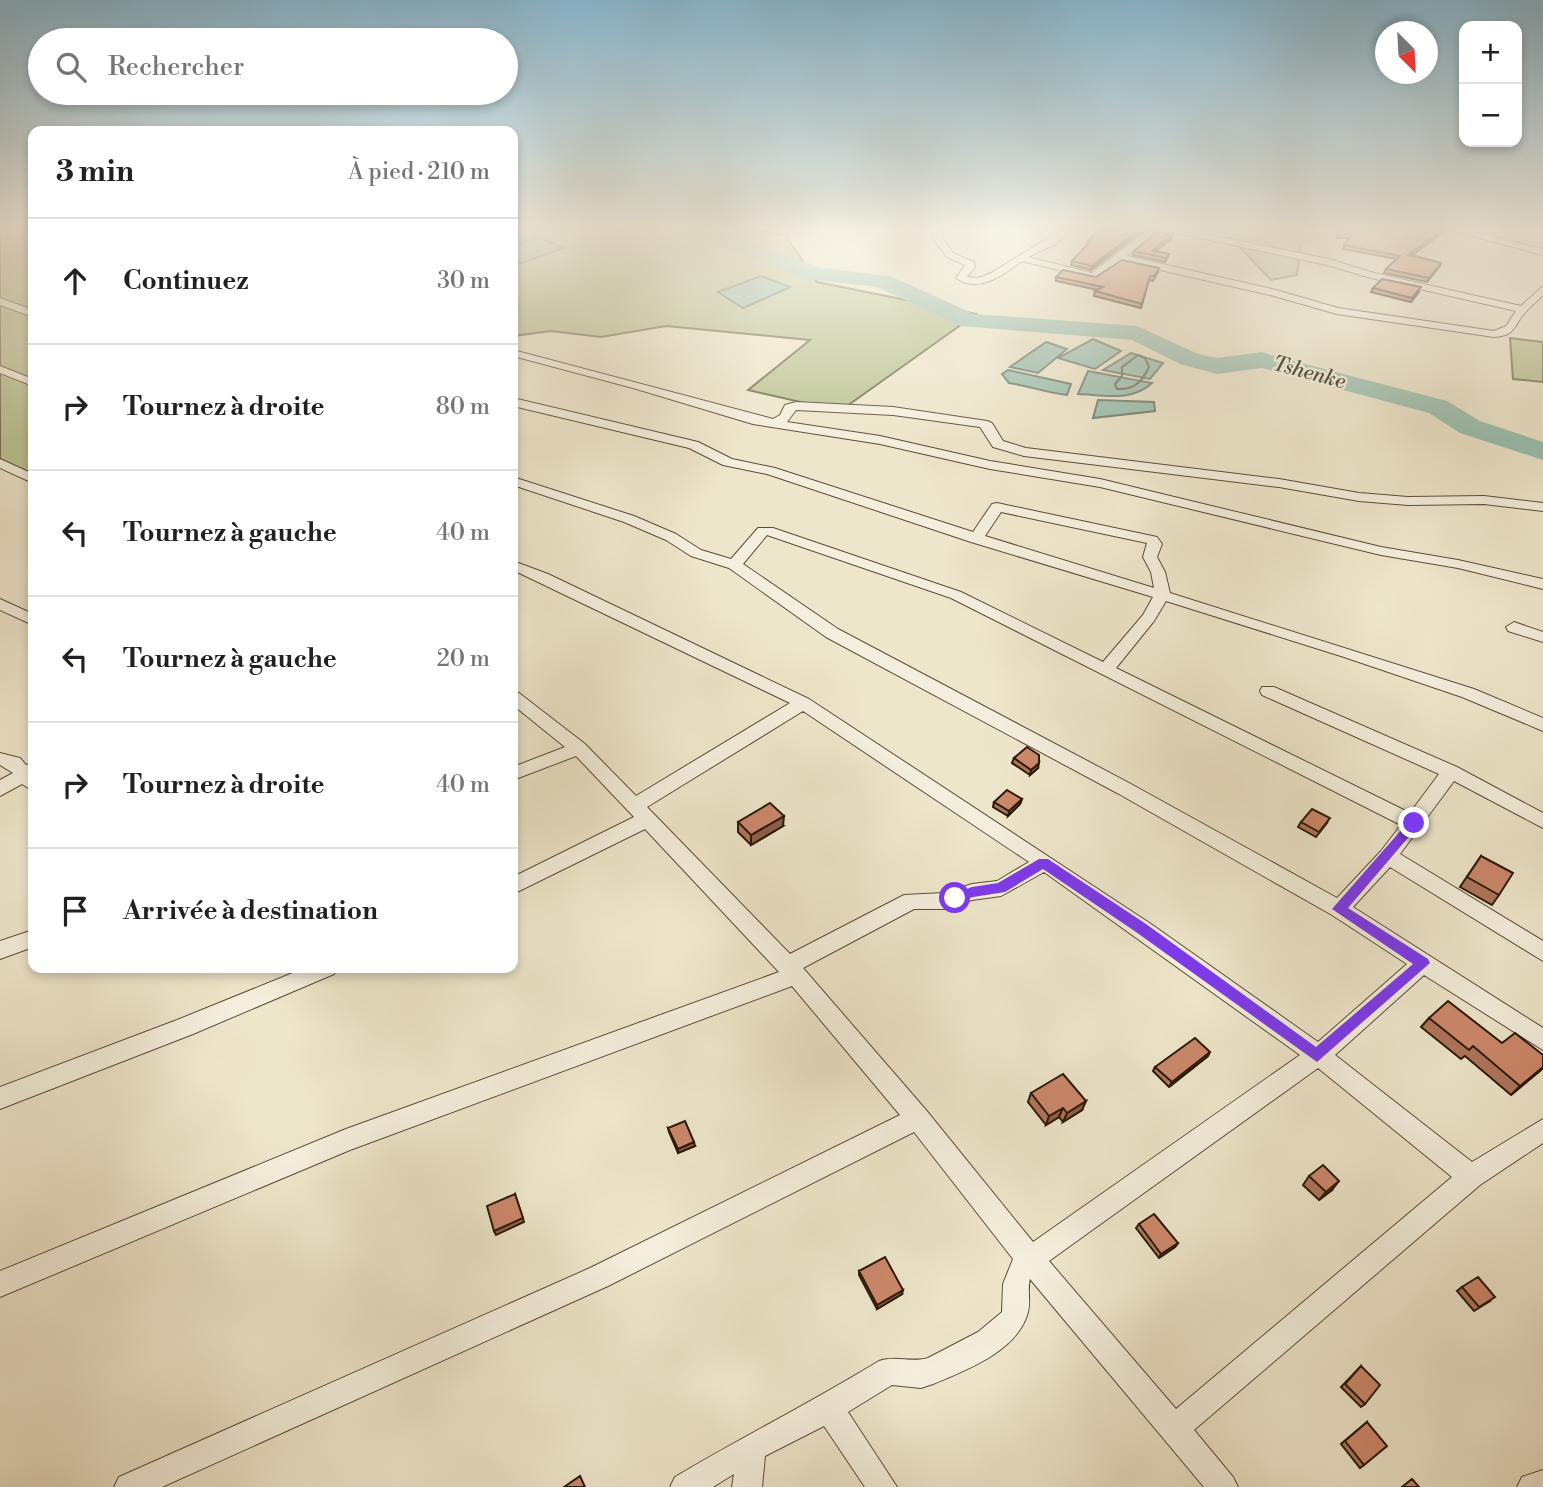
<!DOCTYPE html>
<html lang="fr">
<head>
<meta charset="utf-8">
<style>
  body { margin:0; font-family:"Libre Bodoni",serif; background:#f2f2f2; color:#202124 }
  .controls { position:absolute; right:21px; top:21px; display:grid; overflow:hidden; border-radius:14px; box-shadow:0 4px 10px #0003 }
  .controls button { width:63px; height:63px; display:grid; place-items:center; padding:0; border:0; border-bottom:2px solid #e0e0e0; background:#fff; color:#202124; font:35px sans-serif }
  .compass { position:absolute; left:1375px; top:21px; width:63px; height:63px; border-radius:50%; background:#fff; box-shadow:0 4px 10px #0003; rotate:156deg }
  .stop { position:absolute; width:21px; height:21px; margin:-16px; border:5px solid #7c3aed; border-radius:50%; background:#fff }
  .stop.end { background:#7c3aed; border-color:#fff; box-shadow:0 2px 7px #0008 }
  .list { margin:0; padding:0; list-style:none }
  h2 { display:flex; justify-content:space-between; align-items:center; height:91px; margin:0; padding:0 28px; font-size:30px }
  h2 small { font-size:23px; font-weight:400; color:#757577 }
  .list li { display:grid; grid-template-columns:46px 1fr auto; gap:21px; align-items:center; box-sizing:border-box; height:126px; padding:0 28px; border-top:2px solid #e0e0e0 }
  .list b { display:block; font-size:26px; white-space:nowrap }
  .list em { font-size:23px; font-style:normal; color:#757577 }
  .icon { flex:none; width:38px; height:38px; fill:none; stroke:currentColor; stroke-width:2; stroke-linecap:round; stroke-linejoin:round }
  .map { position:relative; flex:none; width:1543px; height:1487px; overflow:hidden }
  .search { position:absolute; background:#fff; box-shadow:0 4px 10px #0003; left:28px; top:28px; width:490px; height:77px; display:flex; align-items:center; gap:18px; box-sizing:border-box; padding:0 24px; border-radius:38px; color:#757577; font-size:26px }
  .panel { position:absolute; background:#fff; box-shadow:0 4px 10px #0003; left:28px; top:126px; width:490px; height:847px; border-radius:14px }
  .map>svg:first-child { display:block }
  .green { fill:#bcc495; stroke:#746e50; stroke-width:2 }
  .water { fill:#9bc0b1; stroke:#6e7d6f; stroke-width:2 }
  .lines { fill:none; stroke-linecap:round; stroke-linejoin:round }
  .shore { stroke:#636c5e; stroke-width:2 }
  .river { fill:#9bc0b1; fill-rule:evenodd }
  .minor-casing { stroke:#5c4c3b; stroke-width:2 }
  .minor { fill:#f4efdd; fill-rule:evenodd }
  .wall { fill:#af755c; stroke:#2b190b; stroke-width:2 }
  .shaded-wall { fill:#8f5f4b; stroke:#2b190b; stroke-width:2 }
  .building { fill:#cc886b; stroke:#2b190b; stroke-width:2 }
  .route { fill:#7c3aed }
  .labels { text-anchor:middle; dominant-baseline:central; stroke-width:5; stroke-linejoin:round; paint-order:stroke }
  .far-water-label { font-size:21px; font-style:italic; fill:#525345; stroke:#f4efdd }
</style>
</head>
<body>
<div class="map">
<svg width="1543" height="1487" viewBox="0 0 1543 1487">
  <rect width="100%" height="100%" fill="#eee6cb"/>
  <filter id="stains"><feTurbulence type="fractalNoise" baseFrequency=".00286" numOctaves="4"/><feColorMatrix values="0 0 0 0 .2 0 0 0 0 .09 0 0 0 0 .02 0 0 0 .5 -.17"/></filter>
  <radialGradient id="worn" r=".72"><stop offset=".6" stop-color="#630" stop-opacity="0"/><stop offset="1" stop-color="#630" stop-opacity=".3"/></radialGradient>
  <path class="green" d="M0 230H33V479L0 463Z
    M513 230H757L785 235 817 282 976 314 840 411 748 390 810 340 666 326 601 337 551 331 513 336Z
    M1223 230H1303L1297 275 1271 280Z
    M1510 338 1543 342V382L1513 379Z"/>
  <path class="water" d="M538 237 564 248 521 263 513 259V246Z
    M761 276 790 287 743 308 718 292Z
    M1093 339 1121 351 1095 369 1058 358Z
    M1046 342 1067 349 1038 373 1010 367Z
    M1131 353 1163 363 1150 379 1103 370Z
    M1008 370 1071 384 1067 395C1047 393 1030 386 1009 383L1002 374Z
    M1088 371 1152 383C1132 402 1104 395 1078 394Z
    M1098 400 1154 402 1155 411 1093 418Z"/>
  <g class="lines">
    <path class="shore" d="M1138 355 1145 358 1149 367C1142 382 1134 390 1117 389L1115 384 1122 376V367Z"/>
    <path class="river" d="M701 230H726L739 239 820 268 890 276 974 314 1137 326 1198 354 1217 358 1262 352 1271 355 1447 401 1480 421 1543 442V460L1460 433 1429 413 1262 368 1217 374 1180 364 1132 340 961 326 877 287 808 279 725 247Z"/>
    <defs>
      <path id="minor" d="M933 230H943L941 236 953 253 974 262 975 267 967 277 978 278 991 273 1061 230H1071L1056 244 1028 257 1092 273 1148 230H1159L1127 256 1276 290 1338 308 1494 331 1506 326 1516 311 1371 278 1327 265 1163 230H1184L1329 259 1374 273 1521 306 1543 286V295C1535 303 1525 311 1520 319 1512 332 1510 336 1494 337L1337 314 1274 296 1121 261 1094 279 1022 261C1003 275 978 294 956 278L965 265 947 257 931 236Z
        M1450 230H1467L1543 249V255Z
        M0 298 33 310V317L0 305Z
        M513 350 773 419 780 415 785 405 796 402 893 407 987 421 992 423 1003 441 1026 448 1279 479 1359 493 1408 497 1484 496 1543 503V511L1484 504 1408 505 1359 501 1279 487 1024 456 993 447 980 427 893 415 796 410 787 422 880 436 990 461 1100 479 1381 547 1458 560 1543 579V589L1458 568 1381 555 1100 487 990 469 880 444 753 424 633 388 513 356Z
        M0 366 33 379V386L0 373Z
        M513 398 698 442 732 459 775 468 973 532 992 504 997 503 1157 537 1162 544 1157 557 1165 572 1170 593 1474 689 1543 718V731L1462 697 1344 657 1166 601 1154 621 1116 668 1410 813 1439 774 1262 695 1260 691 1262 687H1274L1457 767 1543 813V828L1454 781 1400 854 1543 941V961L1390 867 1353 907 1543 1028V1050L1424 975 1335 1055 1472 1162 1543 1119V1143L1480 1185 1194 1430 1233 1477 1238 1487H1204L1030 1279C1027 1290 1031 1301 1028 1312 1018 1351 966 1370 933 1384L921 1388 892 1385 848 1412 897 1487H865L824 1426 765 1456 762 1487H732L734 1474 713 1487H670L675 1477C742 1437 812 1402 879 1361 895 1355 912 1363 928 1358L978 1332 1002 1312 1003 1284 1013 1259 914 1132 608 1286 162 1487H114L119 1477 590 1268 900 1115 792 986 350 1150 0 1297V1271L346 1129 779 972 645 829 513 894V877L634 817 576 756 513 780V767L565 747 513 705V691L519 693 585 744 636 796 790 703 513 570V561L548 574 809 699 1151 924 1318 1042 1407 964 1332 915 1119 794 826 637 729 568 691 556 666 540 624 522 513 485V477L634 516 676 534 701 550 731 559 758 528H773L961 592 1103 662 1143 615 1153 597 971 542 767 474 723 465 689 448 513 406ZM1001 512 1147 543 1143 557 1151 572 1154 588 985 536ZM767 535 951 598 1401 825 1381 851 1337 898 1131 784 838 629 743 564ZM803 711 1029 862 997 881 972 884 944 893 904 895 790 954 647 807ZM1044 872 1300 1055 1033 1242 926 1110 803 968 914 909H944L972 900 1001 896ZM1318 1068 1452 1177 1176 1409 1049 1261Z
        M0 459 33 474V483L0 468Z
        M0 599 33 614V625L0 610Z
        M1514 622 1543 632V642L1508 631 1506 627Z
        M0 753 20 758 26 765 33 763V791L22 784 0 796V780L13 773 0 765Z
        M33 930V947L0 959V941Z
        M305 968H338L334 974 193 1034 0 1109V1087L177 1020Z
        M1543 1470V1487H1517L1522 1477Z"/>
    </defs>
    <use href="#minor" class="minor-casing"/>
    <use href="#minor" class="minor"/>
  </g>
  <path class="wall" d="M1099 230H1141V232L1091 270 1071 265 1072 261 1087 245 1088 241Z
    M1342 230H1443L1442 233 1411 255 1441 263 1439 267 1427 282 1384 273 1386 269 1396 259 1343 249 1349 238H1337L1338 234Z
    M1172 235 1171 239 1155 251 1169 254 1165 262 1133 255 1134 251Z
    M1158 272 1153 281 1149 280 1141 308 1094 296 1095 291 1098 290 1056 281V277H1096Z
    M1373 288 1419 292 1411 302 1371 292Z
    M1014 758 1038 768 1030 775 1012 763Z
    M1022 799 1020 804 1008 816 993 807 994 802Z
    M738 822 783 826 751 845 738 832Z
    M1301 822 1327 823 1316 837 1298 827Z
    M1481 856 1499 895 1492 905 1460 887Z
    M1429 1018 1502 1043 1543 1068 1511 1095 1465 1056 1461 1059 1421 1027Z
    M1208 1056 1169 1087 1153 1071 1155 1067Z
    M1031 1093 1082 1110 1063 1122 1059 1117 1046 1125 1028 1102Z
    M668 1128 695 1146 678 1153 669 1132Z
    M1309 1176 1332 1190 1319 1200 1303 1185Z
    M1139 1224 1178 1243 1175 1247 1159 1258 1136 1228Z
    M859 1271 902 1294 877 1309 859 1275Z
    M1462 1287 1490 1301 1474 1311 1457 1291Z
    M1361 1366 1365 1404 1361 1407 1341 1387Z
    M1367 1422 1364 1465 1360 1468 1341 1444Z"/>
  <path class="shaded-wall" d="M1139 230H1141V232L1091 270 1092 266Z
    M1442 230H1443L1442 233 1407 259 1408 255Z
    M1172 235 1171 239 1151 255 1152 251Z
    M1441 263 1439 267 1427 282 1429 278Z
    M1039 763 1038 768 1030 775 1031 770Z
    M1022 799 1020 804 1008 816 1009 811Z
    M784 816 783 826 751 845V835Z
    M1210 1052 1208 1056 1169 1087 1172 1082Z
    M1543 1067 1541 1070 1511 1095 1520 1086Z
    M1086 1101 1082 1110 1063 1122 1067 1113Z
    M1063 1108 1059 1117 1046 1125 1049 1116Z
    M694 1142 695 1146 678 1153V1149Z
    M1339 1181 1332 1190 1319 1200 1326 1192Z
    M515 1194 524 1222 496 1235 494 1231Z
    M1178 1243 1175 1247 1159 1258 1161 1254Z
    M903 1290 902 1294 877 1309V1305Z"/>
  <path class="building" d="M1099 230H1139L1092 266 1072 261 1090 242 1088 241Z
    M1342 230H1442L1408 255 1441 263 1429 278 1386 269 1400 256 1344 245 1352 234H1338Z
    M1157 232 1172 235 1152 251 1169 254 1166 258 1134 251Z
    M1122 260 1159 268 1154 276H1150L1142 304 1095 291 1103 287 1056 277 1063 270 1096 277Z
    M1382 279 1421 287 1412 298 1373 288Z
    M1027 747 1039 755V763L1031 770 1014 758Z
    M1007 790 1022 799 1009 811 994 802Z
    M770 803 784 816 751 835 738 822Z
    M1312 809 1330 818 1319 832 1301 822Z
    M1481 856 1513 873 1499 895 1467 877Z
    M1448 1001 1502 1043 1515 1033 1543 1055V1067L1520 1086 1473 1046 1469 1050 1429 1018Z
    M1195 1038 1210 1052 1172 1082 1155 1067Z
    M1063 1074 1086 1101 1067 1113 1063 1108 1049 1116 1031 1093Z
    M685 1121 694 1142 678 1149 668 1128Z
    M1323 1165 1339 1181 1326 1192 1309 1176Z
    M515 1194 523 1218 494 1231 487 1206Z
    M1154 1214 1178 1243 1161 1254 1139 1224Z
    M885 1257 903 1290 877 1305 859 1271Z
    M1478 1277 1495 1297 1479 1307 1462 1287Z
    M1361 1366 1380 1385 1365 1404 1345 1384Z
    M1367 1422 1387 1446 1364 1465 1345 1441Z
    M580 1476 585 1487H564Z
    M1412 1479 1419 1487H1402Z"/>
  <linearGradient id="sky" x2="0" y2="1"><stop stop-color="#89b9d2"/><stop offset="0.52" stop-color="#f7f4e8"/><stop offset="1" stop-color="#f7f4e8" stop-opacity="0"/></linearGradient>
  <rect width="1543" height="439" fill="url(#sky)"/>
  <path class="route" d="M1414 818 1418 820V826L1348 908 1428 959 1430 963 1317 1062 1136 932 1043 869 1005 892 973 897 955 903 949 898 951 895 972 887 998 883 1039 859H1048L1146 924 1316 1047 1413 964 1332 909 1410 820Z"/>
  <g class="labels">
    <g class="far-water-label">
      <text transform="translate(1309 373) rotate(15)">Tshenke</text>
    </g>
  </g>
  <rect width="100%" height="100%" filter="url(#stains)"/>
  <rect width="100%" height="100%" fill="url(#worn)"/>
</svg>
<div class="controls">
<button>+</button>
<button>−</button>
</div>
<svg class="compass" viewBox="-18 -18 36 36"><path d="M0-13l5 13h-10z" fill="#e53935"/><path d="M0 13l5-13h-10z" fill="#757577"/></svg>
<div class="stop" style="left:955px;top:898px"></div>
<div class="stop end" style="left:1414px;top:823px"></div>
<div class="search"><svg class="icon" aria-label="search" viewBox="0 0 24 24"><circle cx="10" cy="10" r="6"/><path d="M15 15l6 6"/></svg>Rechercher</div>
<section class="panel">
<h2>3 min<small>À pied · 210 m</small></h2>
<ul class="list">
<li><svg class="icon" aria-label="ahead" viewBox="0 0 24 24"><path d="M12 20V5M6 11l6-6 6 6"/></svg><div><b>Continuez</b></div><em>30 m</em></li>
<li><svg class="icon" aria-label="right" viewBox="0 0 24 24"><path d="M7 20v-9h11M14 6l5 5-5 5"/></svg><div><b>Tournez à droite</b></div><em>80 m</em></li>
<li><svg class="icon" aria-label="left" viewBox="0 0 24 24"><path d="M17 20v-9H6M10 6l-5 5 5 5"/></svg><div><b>Tournez à gauche</b></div><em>40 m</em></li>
<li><svg class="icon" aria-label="left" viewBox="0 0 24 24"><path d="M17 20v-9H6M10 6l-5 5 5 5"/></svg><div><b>Tournez à gauche</b></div><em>20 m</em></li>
<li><svg class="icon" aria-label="right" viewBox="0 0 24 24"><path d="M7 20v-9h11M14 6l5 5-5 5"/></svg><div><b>Tournez à droite</b></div><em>40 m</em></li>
<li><svg class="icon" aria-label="arrive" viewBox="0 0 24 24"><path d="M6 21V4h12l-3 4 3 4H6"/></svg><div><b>Arrivée à destination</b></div></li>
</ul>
</section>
</div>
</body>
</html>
